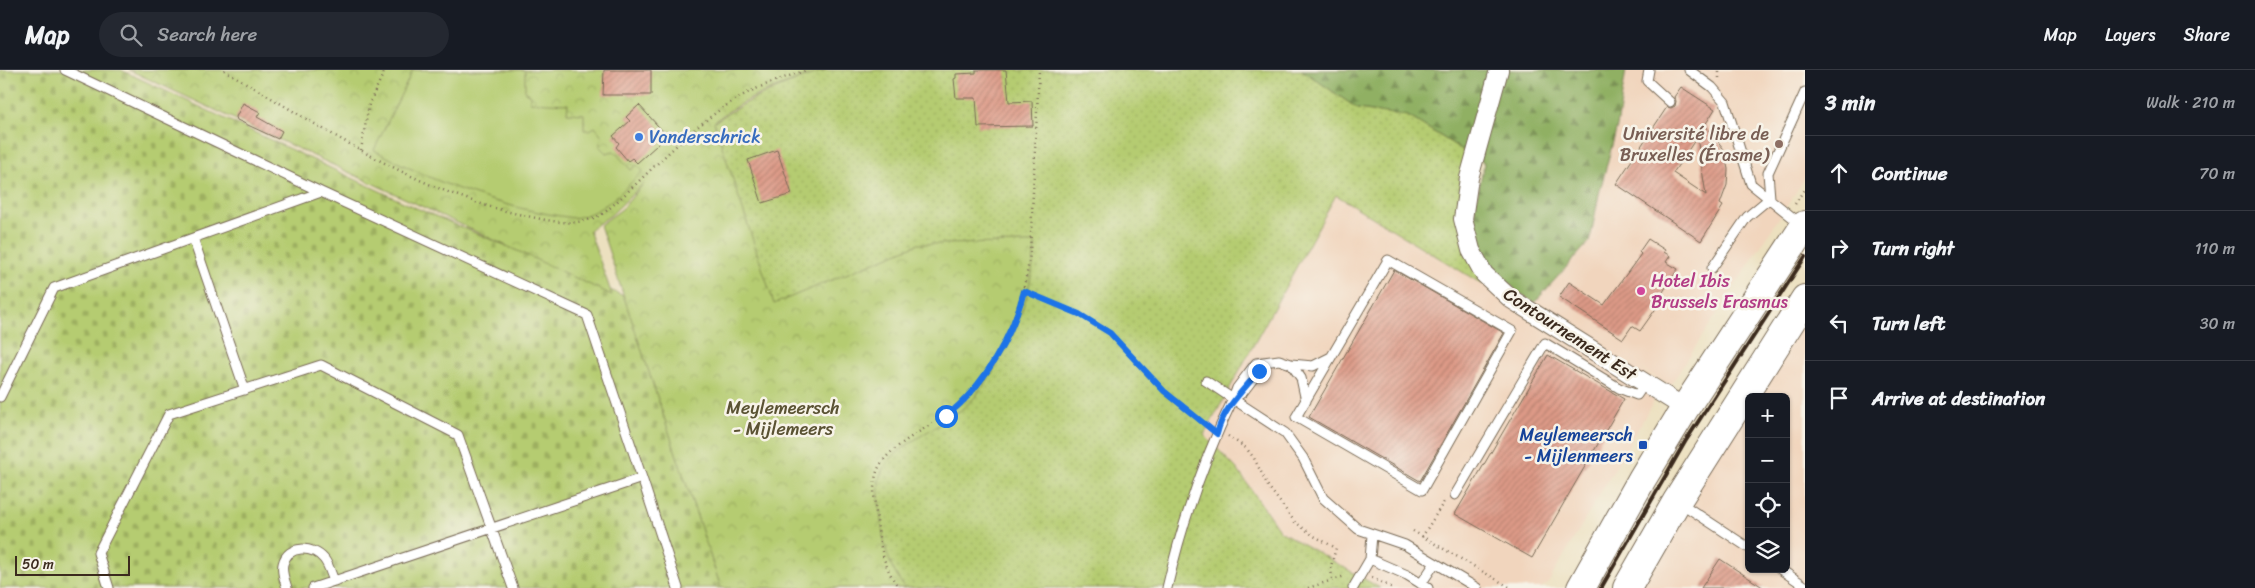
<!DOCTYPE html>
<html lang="en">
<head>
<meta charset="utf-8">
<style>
  body { margin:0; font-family:Sriracha,sans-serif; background:#242831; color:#f1f3f6 }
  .controls { position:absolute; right:15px; bottom:15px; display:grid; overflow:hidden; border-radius:8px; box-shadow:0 1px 4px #0004 }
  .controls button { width:45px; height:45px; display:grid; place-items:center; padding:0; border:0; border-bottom:1px solid #363941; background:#171b24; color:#f1f3f6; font:25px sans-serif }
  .scale { position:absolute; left:15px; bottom:12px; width:115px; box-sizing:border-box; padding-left:5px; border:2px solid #3b2a1e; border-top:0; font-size:14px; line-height:18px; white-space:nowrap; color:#3b2a1e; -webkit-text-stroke:4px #f7f3e8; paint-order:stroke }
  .stop { position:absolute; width:15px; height:15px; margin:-11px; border:4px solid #1a73e8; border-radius:50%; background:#fff }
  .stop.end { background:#1a73e8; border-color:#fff; box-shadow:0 1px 5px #0008 }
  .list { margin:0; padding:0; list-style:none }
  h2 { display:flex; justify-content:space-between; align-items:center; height:65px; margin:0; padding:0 20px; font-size:21px }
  h2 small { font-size:16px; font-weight:400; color:#9ea1a6 }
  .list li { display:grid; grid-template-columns:32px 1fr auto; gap:15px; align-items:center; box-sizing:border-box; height:75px; padding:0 20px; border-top:1px solid #363941 }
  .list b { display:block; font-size:19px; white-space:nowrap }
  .list em { font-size:16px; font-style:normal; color:#9ea1a6 }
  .icon { flex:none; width:28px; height:28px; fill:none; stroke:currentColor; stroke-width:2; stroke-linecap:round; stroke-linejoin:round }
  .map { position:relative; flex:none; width:1805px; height:518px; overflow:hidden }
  header { display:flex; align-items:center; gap:30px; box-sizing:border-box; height:70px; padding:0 25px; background:#171b24; border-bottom:1px solid #363941 }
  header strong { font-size:24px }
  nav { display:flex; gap:28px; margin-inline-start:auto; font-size:18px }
  .search { width:350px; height:45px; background:#242831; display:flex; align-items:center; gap:12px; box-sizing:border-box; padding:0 18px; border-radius:28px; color:#9ea1a6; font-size:19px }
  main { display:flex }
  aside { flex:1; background:#171b24 }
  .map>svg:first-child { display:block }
  .built { fill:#f1d5bd; fill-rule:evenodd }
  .grass { fill:url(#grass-dots); stroke:#787b48 }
  .forest { fill:url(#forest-firs); stroke:#666d40 }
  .cemetery { fill:url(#cemetery-stones); stroke:#787b48 }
  .park { fill:url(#park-crowns); stroke:#787b48 }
  .garden { fill:#b5cc71; stroke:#787b48 }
  .building { fill:url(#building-hatch); fill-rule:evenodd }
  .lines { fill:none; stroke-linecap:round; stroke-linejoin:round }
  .lane-casing { stroke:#796a56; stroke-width:11 }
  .street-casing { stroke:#796a56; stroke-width:20 }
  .primary-casing { stroke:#796a56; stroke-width:30 }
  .path { stroke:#796a56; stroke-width:2.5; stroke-dasharray:1 4; stroke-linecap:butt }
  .lane { stroke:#fff; stroke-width:9 }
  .street { stroke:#fff; stroke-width:18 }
  .primary { stroke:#fff; stroke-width:28 }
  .rail { stroke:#3b2a1e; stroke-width:4 }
  .route { stroke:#1a73e8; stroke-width:6 }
  .shop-dot { fill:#3f7fe0; stroke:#f7f3e8; stroke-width:2 }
  .education-dot { fill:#8d6e63; stroke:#f7f3e8; stroke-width:2 }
  .hotel-dot { fill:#d1479c; stroke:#f7f3e8; stroke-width:2 }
  .transit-dot { fill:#1a4fb4; stroke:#f7f3e8; stroke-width:2 }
  .labels { text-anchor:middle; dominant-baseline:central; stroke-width:5; stroke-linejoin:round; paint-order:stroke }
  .education-label { font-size:18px; fill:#785e54; stroke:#f7f3e8; text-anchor:end }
  .shop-label { font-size:18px; fill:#366cbe; stroke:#f7f3e8; text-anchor:start }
  .hotel-label { font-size:18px; fill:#b23c85; stroke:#f7f3e8; text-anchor:start }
  .street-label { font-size:18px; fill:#3b2a1e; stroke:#f7f3e8 }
  .park-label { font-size:18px; fill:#5a5233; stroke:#f7f3e8 }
  .transit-label { font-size:18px; fill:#164399; stroke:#f7f3e8; text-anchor:end }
</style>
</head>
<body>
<header>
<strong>Map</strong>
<div class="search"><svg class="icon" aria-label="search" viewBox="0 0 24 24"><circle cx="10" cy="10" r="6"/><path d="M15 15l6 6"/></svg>Search here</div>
<nav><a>Map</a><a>Layers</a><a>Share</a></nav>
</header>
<main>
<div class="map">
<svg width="1805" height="518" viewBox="0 0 1805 518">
  <defs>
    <pattern id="grass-dots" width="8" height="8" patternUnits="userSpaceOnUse" patternTransform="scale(1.25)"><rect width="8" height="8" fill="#b5cc71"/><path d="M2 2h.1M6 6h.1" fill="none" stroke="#9daf61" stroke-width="1.8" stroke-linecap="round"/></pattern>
    <pattern id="forest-firs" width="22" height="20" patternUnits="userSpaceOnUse" patternTransform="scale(1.25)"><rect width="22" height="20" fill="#90b063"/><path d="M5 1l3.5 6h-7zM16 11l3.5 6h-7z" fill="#778f51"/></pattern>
    <pattern id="cemetery-stones" width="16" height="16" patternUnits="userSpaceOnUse" patternTransform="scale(1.25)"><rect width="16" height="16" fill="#b5cc71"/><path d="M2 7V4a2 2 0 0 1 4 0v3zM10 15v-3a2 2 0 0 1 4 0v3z" fill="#9daf61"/></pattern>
    <pattern id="park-crowns" width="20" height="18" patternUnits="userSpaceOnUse" patternTransform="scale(1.25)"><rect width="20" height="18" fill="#b5cc71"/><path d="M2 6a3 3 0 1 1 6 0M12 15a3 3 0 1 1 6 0" fill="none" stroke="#9daf61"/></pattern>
    <pattern id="building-hatch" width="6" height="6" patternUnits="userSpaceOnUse" patternTransform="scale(1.25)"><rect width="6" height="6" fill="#dd9a87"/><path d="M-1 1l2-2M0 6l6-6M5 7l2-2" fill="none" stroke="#b47e6e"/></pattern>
  </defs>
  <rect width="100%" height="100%" fill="#f7f3e8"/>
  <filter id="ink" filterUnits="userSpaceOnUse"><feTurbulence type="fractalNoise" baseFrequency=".02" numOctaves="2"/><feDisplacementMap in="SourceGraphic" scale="10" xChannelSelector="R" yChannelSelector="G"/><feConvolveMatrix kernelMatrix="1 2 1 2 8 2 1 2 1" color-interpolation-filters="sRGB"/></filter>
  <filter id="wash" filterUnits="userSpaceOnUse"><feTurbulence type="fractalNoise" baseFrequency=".0096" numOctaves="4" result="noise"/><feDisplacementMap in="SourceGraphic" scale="20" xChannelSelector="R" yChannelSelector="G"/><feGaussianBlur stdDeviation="1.12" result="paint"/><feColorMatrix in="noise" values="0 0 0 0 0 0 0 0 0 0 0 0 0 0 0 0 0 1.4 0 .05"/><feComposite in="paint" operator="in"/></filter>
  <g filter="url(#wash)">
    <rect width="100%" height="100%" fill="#ece0bf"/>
    <path class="built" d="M1626 0H1805V108L1670 316 1626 290 1664 314 1548 513 1541 518H1380L1280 461 1237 399 1204 365 1336 124 1482 214 1517 221 1534 233 1590 171 1599 124 1617 57Z
      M1805 218V518H1620ZM1749 327H1786V499H1749Z"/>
    <path class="grass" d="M826 0H1302L1358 39 1408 46 1469 84 1462 106 1482 214 1336 125 1204 365 1237 399 1280 461 1380 518H721L697 65C736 34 778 16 826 0Z"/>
    <path class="forest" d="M1302 0H1626L1617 57 1599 124 1590 171 1534 233 1517 221 1492 198 1481 176 1473 148 1484 93 1408 46 1358 39Z"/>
    <path class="cemetery" d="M0 0H121L414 137 624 226 721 518H0Z"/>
    <path class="park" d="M129 0H826C788 13 745 26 714 52L774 234 918 174 1035 173C1033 227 1009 284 975 327 953 354 888 375 880 406 877 420 880 436 881 451 884 476 889 498 905 518H721L600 155 622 139 644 113 611 145 589 160 612 225Z"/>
    <path class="garden" d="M413 0H525V22L530 25V32L568 34 567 43 584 44V60H590L595 57 603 67 600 71V77L606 83 614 81 631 100 637 95 643 101C622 121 604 143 574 148 503 139 437 114 374 80Z"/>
    <g id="blocks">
      <path class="building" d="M604 0H651V25H603Z
        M976 0H1006L1009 32 1032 31 1033 56 978 57 976 28H956L954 9 956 8V4L976 3Z
        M1681 17 1715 39 1705 55 1723 78 1728 99 1727 115 1720 134 1723 136 1701 171 1616 114 1667 37 1671 38 1675 36 1676 31 1674 27ZM1697 67 1706 125 1673 103Z
        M243 33 260 42 257 47 282 61 278 69 237 50 236 47Z
        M639 35 667 66 637 93 632 88 628 91 616 77 619 73 613 66 630 51 626 47Z
        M777 80 792 124 762 133 748 90Z
        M1648 169 1665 180 1664 182 1670 186 1666 192 1678 199 1659 228 1662 230 1640 261 1632 256 1623 269 1559 227 1569 212 1604 235 1641 184 1639 182Z
        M1394 200 1504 263 1420 411 1309 347Z
        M1548 285 1624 329 1532 488 1455 444Z
        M1720 489 1764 518H1701Z"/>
    </g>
  </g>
  <g filter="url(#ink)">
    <use href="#blocks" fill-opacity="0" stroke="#796a56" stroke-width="1"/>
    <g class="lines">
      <defs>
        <path id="lane" d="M65 0 321 122
          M1649 0 1647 11 1670 32
          M1689 0 1712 17 1725 32 1751 114 1802 155
          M1770 128 1768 103 1805 22
          M193 168 245 320
          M1388 190 1512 261 1422 420 1296 347Z
          M1712 198 1747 147 1770 128
          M1291 294 1301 308 1306 331
          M1206 311 1233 329
          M0 327 54 218 321 122 587 245 642 408 313 518
          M1233 329 1237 318 1256 293 1279 290 1291 294 1313 296 1331 287
          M1233 329 1243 322 1266 292
          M642 408 678 518
          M1455 425 1545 273 1619 318 1637 325 1645 313
          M1679 432 1749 478
          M1370 489 1407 505 1428 518
          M1780 499 1805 516
          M1421 514 1435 493
          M109 518 98 483 169 344 321 295 458 365 513 518
          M287 518C285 511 281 502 283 494 288 474 313 476 324 489 329 495 331 504 334 511
          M1167 518C1182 453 1204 389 1233 329L1285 363 1303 388 1323 428 1358 459 1405 475 1477 518
          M1353 518 1370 489 1372 465"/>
        <path id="street" d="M1499 0 1469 108 1463 149 1471 180 1484 204 1511 229 1685 338"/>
        <path id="primary" d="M1581 518 1642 409 1685 338 1805 155
          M1627 518 1677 431 1805 229"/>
      </defs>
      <use href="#lane" class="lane-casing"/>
      <use href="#street" class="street-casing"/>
      <use href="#primary" class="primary-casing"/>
      <path class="path" d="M224 0C321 56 416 123 527 146 555 152 579 158 604 143 651 103 691 54 745 24 765 14 786 7 807 0
        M1719 8V0
        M361 80 369 34 385 0
        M1795 134 1805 118
        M1024 221 1079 244 1110 263 1163 321 1208 357
        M1228 366 1246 378 1254 388 1268 416 1295 452 1314 466 1336 478 1331 496 1332 509
        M1413 461 1511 518
        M1422 467 1445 430
        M1372 508 1393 518
        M899 518C884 498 879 475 877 450 875 435 872 420 876 405 883 373 948 351 971 325 1002 290 1025 229 1030 183L1039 0
        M1308 518 1345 506"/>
      <use href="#lane" class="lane"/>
      <use href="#street" class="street"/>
      <use href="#primary" class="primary"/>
      <path class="rail" d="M1601 518 1685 372 1805 187"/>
    </g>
  </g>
  <g class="lines" filter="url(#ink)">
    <path class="route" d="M946 346C983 318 1013 265 1024 221L1079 244 1110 263 1164 321 1217 364C1223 338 1243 321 1259 301"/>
  </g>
  <circle class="shop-dot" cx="639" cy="67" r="5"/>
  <circle class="education-dot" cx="1779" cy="74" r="5"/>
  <circle class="hotel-dot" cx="1641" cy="221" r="5"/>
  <rect class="transit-dot" x="1638" y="370" width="10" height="10" rx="2.5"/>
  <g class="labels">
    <g class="education-label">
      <text x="1769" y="64">Université libre de<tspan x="1769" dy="21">Bruxelles (Érasme)</tspan></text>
    </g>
    <g class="shop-label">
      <text x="649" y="67">Vanderschrick</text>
    </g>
    <g class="hotel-label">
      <text x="1651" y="211">Hotel Ibis<tspan x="1651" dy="21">Brussels Erasmus</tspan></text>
    </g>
    <g class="street-label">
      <text transform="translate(1570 264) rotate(33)">Contournement Est</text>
    </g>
    <g class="park-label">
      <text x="783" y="338">Meylemeersch<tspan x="783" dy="21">- Mijlemeers</tspan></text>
    </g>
    <g class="transit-label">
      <text x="1633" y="365">Meylemeersch<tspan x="1633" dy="21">- Mijlenmeers</tspan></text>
    </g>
  </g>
</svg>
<div class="controls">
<button>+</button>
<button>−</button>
<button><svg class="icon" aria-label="locate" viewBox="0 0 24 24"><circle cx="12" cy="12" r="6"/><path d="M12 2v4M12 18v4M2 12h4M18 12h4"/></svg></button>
<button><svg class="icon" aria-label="layers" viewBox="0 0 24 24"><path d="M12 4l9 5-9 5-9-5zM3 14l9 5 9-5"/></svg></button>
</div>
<div class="scale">50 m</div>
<div class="stop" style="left:946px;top:346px"></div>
<div class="stop end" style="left:1259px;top:301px"></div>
</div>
<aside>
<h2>3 min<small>Walk · 210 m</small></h2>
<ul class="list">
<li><svg class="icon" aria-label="ahead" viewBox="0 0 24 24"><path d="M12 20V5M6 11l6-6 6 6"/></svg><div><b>Continue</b></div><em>70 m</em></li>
<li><svg class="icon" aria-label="right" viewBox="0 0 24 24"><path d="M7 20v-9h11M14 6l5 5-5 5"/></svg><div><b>Turn right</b></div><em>110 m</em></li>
<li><svg class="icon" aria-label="left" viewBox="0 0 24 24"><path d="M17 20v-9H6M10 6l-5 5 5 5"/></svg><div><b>Turn left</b></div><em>30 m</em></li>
<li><svg class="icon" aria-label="arrive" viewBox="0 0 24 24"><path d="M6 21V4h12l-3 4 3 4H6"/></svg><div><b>Arrive at destination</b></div></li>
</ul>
</aside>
</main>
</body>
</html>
